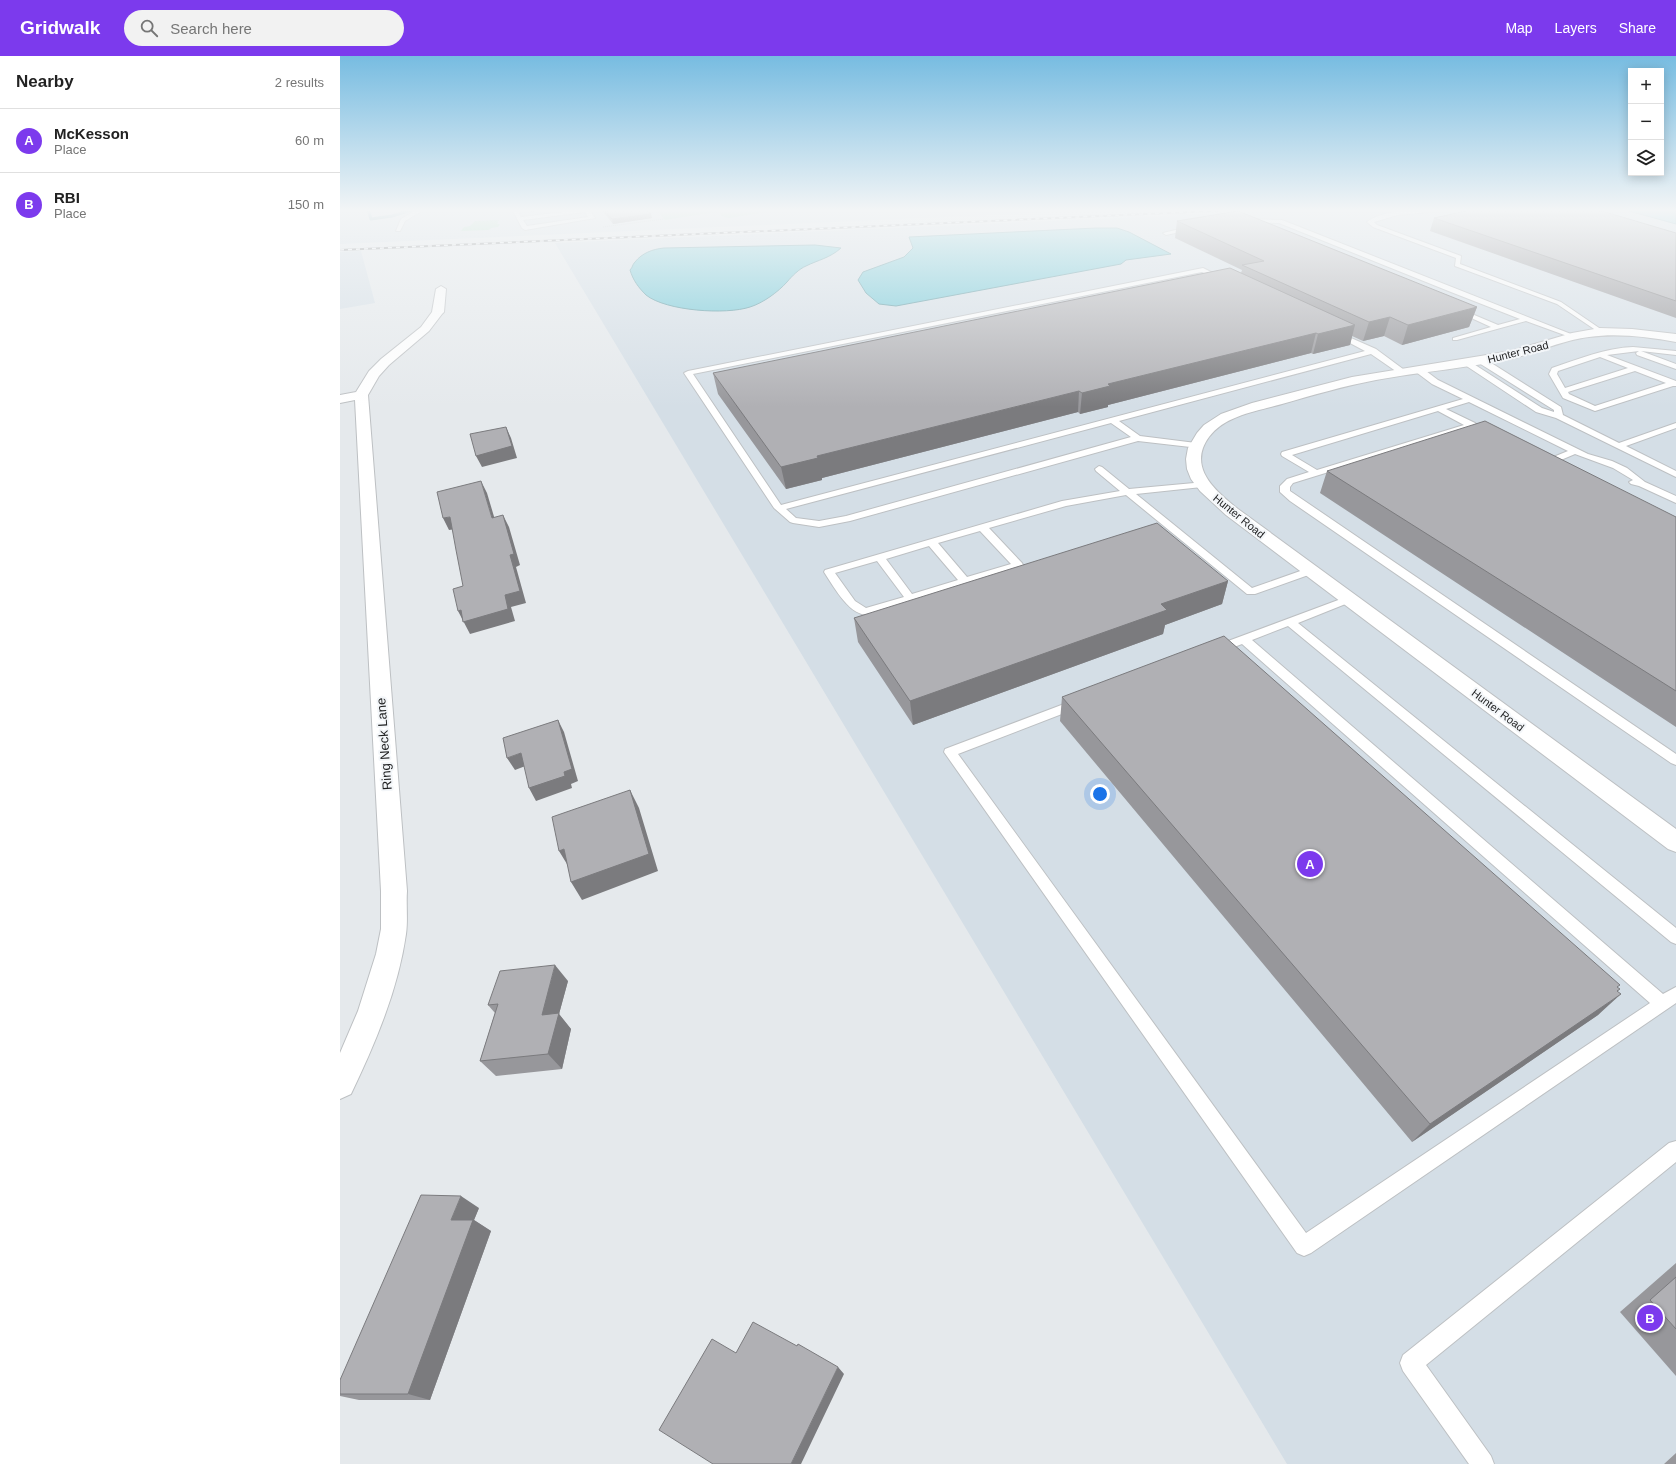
<!DOCTYPE html>
<html lang="en">
<head>
<meta charset="utf-8">
<style>
  body { margin:0; font-family:Helvetica,sans-serif; background:#f2f2f2; color:#222 }
  .controls { position:absolute; right:12px; top:12px; display:grid; overflow:hidden; border-radius:0px; box-shadow:0 2px 10px #0003 }
  .controls button { width:36px; height:36px; display:grid; place-items:center; padding:0; border:0; border-bottom:1px solid #e0e0e0; background:#fff; color:#222; font:20px sans-serif }
  .you { position:absolute; left:760px; top:738px; width:14px; height:14px; margin:-10px; border:3px solid #fff; border-radius:50%; background:#1a73e8; box-shadow:0 0 0 6px #1a73e833 }
  .badge { display:grid; place-items:center; width:26px; height:26px; border-radius:50%; background:#7c3aed; color:#fff; font-size:13px; font-weight:700 }
  .pin { position:absolute; translate:-50% -50%; border:2px solid #fff; box-shadow:0 1px 4px #0006 }
  .list { margin:0; padding:0; list-style:none }
  h2 { display:flex; justify-content:space-between; align-items:center; height:52px; margin:0; padding:0 16px; font-size:17px }
  h2 small { font-size:13px; font-weight:400; color:#767676 }
  .list li { display:grid; grid-template-columns:26px 1fr auto; gap:12px; align-items:center; box-sizing:border-box; height:64px; padding:0 16px; border-top:1px solid #e0e0e0 }
  .list b { display:block; font-size:15px; white-space:nowrap }
  .list p { margin:0; font-size:13px; white-space:nowrap; color:#767676 }
  .list em { font-size:13px; font-style:normal; color:#767676 }
  .icon { flex:none; width:22px; height:22px; fill:none; stroke:currentColor; stroke-width:2; stroke-linecap:round; stroke-linejoin:round }
  .map { position:relative; flex:none; width:1336px; height:1408px; overflow:hidden }
  header { display:flex; align-items:center; gap:24px; box-sizing:border-box; height:56px; padding:0 20px; background:#7c3aed; color:#fff }
  header strong { font-size:19px }
  nav { display:flex; gap:22px; margin-inline-start:auto; font-size:14px }
  .search { width:280px; height:36px; background:#f2f2f2; display:flex; align-items:center; gap:10px; box-sizing:border-box; padding:0 14px; border-radius:22px; color:#767676; font-size:15px }
  main { display:flex }
  aside { flex:1; background:#fff }
  .map>svg:first-child { display:block }
  .built { fill:#d4dee6 }
  .green { fill:#a5ddbb }
  .water { fill:#6dc7d6; stroke:#55959f }
  .lines { fill:none; stroke-linecap:round; stroke-linejoin:round }
  .stream { stroke:#55959f; stroke-width:3 }
  .service-casing { stroke:#bdc0c3; stroke-width:2 }
  .minor-casing { stroke:#bdc0c3; stroke-width:2 }
  .path { stroke:#888b8d; stroke-width:1; stroke-dasharray:0.5 1.5; stroke-linecap:butt }
  .service { fill:#fff; fill-rule:evenodd }
  .minor { fill:#fff; fill-rule:evenodd }
  .rail-casing { stroke:#757779; stroke-width:2 }
  .rail { stroke:#f3f6f9; stroke-width:1.5; stroke-dasharray:4; stroke-linecap:butt }
  .wall { fill:#97979b }
  .shaded-wall { fill:#7b7b7e }
  .building { fill:#b0b0b4; stroke:#7b7b7e }
  .labels { text-anchor:middle; dominant-baseline:central; stroke-width:4; stroke-linejoin:round; paint-order:stroke }
  .far-street-label { font-size:11px; fill:#1e1f20; stroke:#f3f6f9 }
  .street-label { font-size:13px; fill:#1e1f20; stroke:#f3f6f9 }
</style>
</head>
<body>
<header>
<strong>Gridwalk</strong>
<div class="search"><svg class="icon" aria-label="search" viewBox="0 0 24 24"><circle cx="10" cy="10" r="6"/><path d="M15 15l6 6"/></svg>Search here</div>
<nav><a>Map</a><a>Layers</a><a>Share</a></nav>
</header>
<main>
<aside>
<h2>Nearby<small>2 results</small></h2>
<ul class="list">
<li><span class="badge">A</span><div><b>McKesson</b><p>Place</p></div><em>60 m</em></li>
<li><span class="badge">B</span><div><b>RBI</b><p>Place</p></div><em>150 m</em></li>
</ul>
</aside>
<div class="map">
<svg width="1336" height="1408" viewBox="0 0 1336 1408">
  <rect width="100%" height="100%" fill="#e5e9ec"/>
  <path class="built" d="M0 153H760L762 154 0 188Z
    M983 153H1336V1408H947L215 187Z
    M21 195 35 247 0 253V196Z"/>
  <path class="green" d="M395 153 325 164 316 154 300 156 297 154Z
    M402 153H446L389 162 381 160 380 157Z
    M159 164 157 168H160L158 171 151 172 149 174 121 175 124 171 130 170 135 165Z"/>
  <path class="water" d="M1291 153H1336V168L1289 155Z
    M756 172H777L789 176 831 198 786 204 781 208 556 250 539 248 526 237 518 224 523 216 564 201 573 192 569 181Z
    M475 189 501 192C490 202 478 204 466 210 459 213 452 220 447 226 438 236 423 247 410 251 386 259 326 255 306 239 298 231 293 224 290 214 293 211 292 209 295 206 302 197 313 193 324 192Z"/>
  <g class="lines">
    <path class="stream" d="M28 153 31 163 52 160 74 153"/>
    <defs>
      <path id="service" d="M78 153H85L65 165 60 175H56L61 163Z
        M172 153H177L181 161 248 153 255 162 185 174 182 172ZM245 156 248 161 187 170 183 164Z
        M1083 153H1118L1058 159 1034 166 1037 169 1121 200 1120 208 1221 246 1265 276 1260 277 1217 248 1115 210 1116 202 1033 171 1027 166C1041 155 1066 155 1083 153Z
        M907 163 942 164 1236 280 1230 281 1186 265 1117 284H1113V282L1151 271 1116 255V253H1120L1158 269 1180 263 1111 236 939 167 905 166V164Z
        M852 170 855 172 854 173 826 179 823 177Z
        M863 212 887 224 882 225 862 216 353 318 441 449 1025 295 993 278V276L995 275 1036 293 1067 316 1063 318H1060L1031 298 779 365 800 380 856 387 860 390 859 392 798 385 510 465 479 471 453 467 450 466 434 452 344 317 348 315ZM771 367 791 381 506 460 479 465 456 462 446 453Z
        M1293 291 1336 295V299L1301 295 1336 308V313L1297 299 1296 297 1299 295 1267 299 1336 325V330H1333L1255 355 1223 342 1209 318 1212 312C1239 303 1265 292 1293 291ZM1260 301 1288 312 1225 332 1217 318 1218 315ZM1295 315 1326 327 1255 350 1229 338 1228 336Z
        M1139 303H1145L1221 351 1223 359 1279 387 1336 367V372L1286 390 1336 415V421L1216 362 1196 356 1122 307 1126 305H1129L1202 352 1214 356V354L1139 307Z
        M1076 312H1082L1098 324 1248 398 1272 405 1287 412 1305 426 1336 440V447L1299 430 1291 428 1289 426 1293 424 1273 412 1235 398 1209 409H1203L1200 406 1201 404H1206L1228 395 1129 346 1106 353 1135 367 1139 371 1138 373 1131 372 953 427 950 431V435L1336 698V709L1331 707 950 445 940 436V430L947 423 969 416 942 400 941 398 942 396 1123 343 1092 328 1076 316ZM1098 355 1124 369 977 414 952 399Z
        M759 410 762 411 789 433 865 426 867 428 862 431 796 438 912 532 966 513 970 512 975 515 974 517 915 538H907L786 439 726 450 649 472 682 507 683 509 682 511 529 558C511 563 492 528 484 516L485 514 722 445 780 435 756 415 755 413ZM640 475 671 508 627 521 598 487ZM589 490 618 524 572 538 546 503ZM537 505 564 541 526 552 515 545 495 517Z
        M1009 540 1014 543 1013 545 958 567 1336 872V888L1331 886 948 570 912 584 1323 938 1336 931V947L971 1197 964 1200 957 1197 604 696 605 693 732 645 736 644 740 645 742 648 740 651 618 698 966 1177 1310 947 902 588 876 598 872 597 870 594 872 591Z
        M1336 1085V1106L1086 1309 1151 1400 1154 1408H1129L1063 1315 1060 1307 1063 1299 1329 1087Z"/>
      <path id="minor" d="M101 230 106 233 104 256 102 258 89 275 49 309 39 320 28 339 67 835C66 849 68 864 66 878 58 934 35 988 11 1038L0 1043V997L18 955 36 898 41 873V835L15 344 0 347V339L16 336 29 315 41 303 81 271 92 256 96 233Z
        M1260 272 1292 273 1336 278V286C1307 281 1278 277 1249 281 1222 284 1197 297 1170 303 1126 312 1080 316 1036 324 1004 330 973 339 942 348 918 355 885 359 869 381 847 411 875 435 898 453L1336 773V796L1328 793 886 459 860 435 851 423 847 413 846 403 848 392 857 377 864 369 881 358 912 347 1012 321 1171 295 1232 277Z"/>
    </defs>
    <use href="#service" class="service-casing"/>
    <use href="#minor" class="minor-casing"/>
    <path class="path" d="M263 171 324 163"/>
    <use href="#service" class="service"/>
    <use href="#minor" class="minor"/>
    <defs>
      <path id="rail" d="M0 194 917 153"/>
    </defs>
    <use href="#rail" class="rail-casing"/>
    <use href="#rail" class="rail"/>
  </g>
  <path class="wall" d="M261 153H307L312 162 273 168Z
    M1094 162 1336 177V262L1090 175Z
    M837 165 1137 251 1129 271 1062 289 1044 280 1023 285 1012 280 1010 289 973 298 971 297 768 349V351L740 358 738 356 482 422V424L446 433 378 338 373 317 901 217 902 214 835 182Z
    M987 415 1336 461V671L980 437Z
    M888 525 882 548 825 569 823 578 573 669 518 586 514 562Z
    M722 641 1277 931 1278 935 1258 959 1072 1086 720 665Z
    M228 925 219 958 231 973 222 1013 156 1020 140 1005 155 957 148 949Z
    M139 1152 134 1164 151 1175 90 1344H19L0 1340V1324Z
    M1336 1207V1320L1280 1256Z
    M1336 1397V1408H1324Z"/>
  <path class="shaded-wall" d="M191 153H209L191 156Z
    M311 158 312 162 273 168 272 163Z
    M1137 251 1129 271 1062 289 1068 269Z
    M1050 261 1044 280 1023 285 1029 266Z
    M1015 269 1010 289 973 298 978 278Z
    M976 277 971 297 768 349V351L740 358 742 337 768 328Z
    M739 335 738 356 482 422V424L446 433 441 411 477 400Z
    M166 371 171 382 177 402 142 411 136 400Z
    M141 425 147 437 158 474 152 462Z
    M163 459 169 471 180 509 176 511 186 547 171 551 175 565 130 578 118 555 165 539 170 499Z
    M110 461 116 473 109 474 103 462Z
    M888 525 882 548 825 569 823 578 573 669 570 645 821 548Z
    M218 664 224 676 238 725 231 728 232 732 196 745 189 732Z
    M181 697 188 709 175 714 167 702Z
    M290 734 299 752 318 815 242 844 231 826Z
    M224 793 230 813 219 795Z
    M215 909 228 925 219 958 231 973 222 1013 208 998 202 959Z
    M1280 933 1259 953 1281 938 1258 959 1072 1086 1090 1068Z
    M121 1140 139 1152 134 1164 151 1175 90 1344 68 1338 111 1164Z
    M498 1311 504 1318 461 1408H451Z"/>
  <path class="building" d="M263 153H307L311 158 272 163Z
    M1135 153H1255L1336 177V245L1094 162Z
    M898 155 1137 251 1068 269 1050 261 1029 266 902 209 924 205 837 165Z
    M890 212 1015 269 978 278 976 277 768 328 770 330 742 337 739 335 477 400 478 402 441 411 373 317Z
    M1145 365 1336 461V635L987 415Z
    M166 371 172 390 136 400 130 378Z
    M141 425 152 462 163 459 174 498 170 499 180 535 165 539 168 553 123 566 121 554 118 555 113 533 123 530 116 494 110 461 103 462 97 436Z
    M817 467 888 525 821 548 827 554 570 645 514 562Z
    M884 580 1280 929 1277 931 1280 933 1277 935 1281 938 1090 1068 722 641Z
    M218 664 232 713 224 716 225 720 189 732 181 697 167 702 163 682Z
    M290 734 309 798 231 826 224 793 219 795 212 761Z
    M215 909 202 959 219 957 208 998 140 1005 158 948 148 949 160 915Z
    M81 1139 121 1140 111 1164H133L68 1338H0V1324Z
    M1336 1221V1273L1310 1244Z
    M413 1266 457 1290 458 1288 498 1311 451 1408H373L319 1374 372 1283 396 1297Z"/>
  <linearGradient id="sky" x2="0" y2="1"><stop stop-color="#77bce1"/><stop offset="0.44" stop-color="#f3f5f6"/><stop offset="1" stop-color="#f3f5f6" stop-opacity="0"/></linearGradient>
  <rect width="1336" height="351" fill="url(#sky)"/>
  <g class="labels">
    <g class="far-street-label">
      <text transform="translate(1178 296) rotate(-14)">Hunter Road</text>
      <text transform="translate(899 460) rotate(39)">Hunter Road</text>
      <text transform="translate(1158 654) rotate(37)">Hunter Road</text>
    </g>
    <g class="street-label">
      <text transform="translate(44 688) rotate(-94)">Ring Neck Lane</text>
    </g>
  </g>
</svg>
<div class="controls">
<button>+</button>
<button>−</button>
<button><svg class="icon" aria-label="layers" viewBox="0 0 24 24"><path d="M12 4l9 5-9 5-9-5zM3 14l9 5 9-5"/></svg></button>
</div>
<div class="you"></div>
<div class="pin badge" style="left:970px;top:808px">A</div>
<div class="pin badge" style="left:1310px;top:1262px">B</div>
</div>
</main>
</body>
</html>
